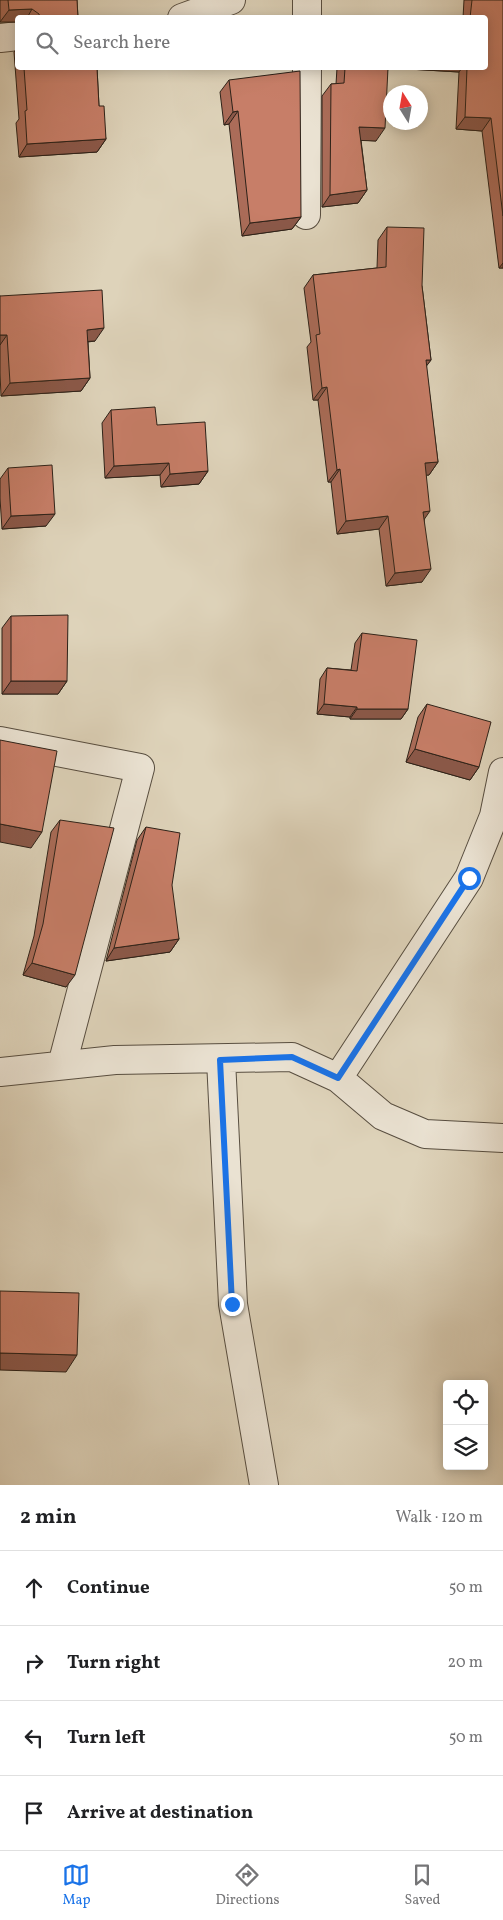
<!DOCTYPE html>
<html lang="en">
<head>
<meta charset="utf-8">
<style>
  body { margin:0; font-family:Vollkorn,serif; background:#f6f6f6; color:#202124 }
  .controls { position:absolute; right:15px; bottom:15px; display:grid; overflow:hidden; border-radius:5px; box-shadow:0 2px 12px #0003 }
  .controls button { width:45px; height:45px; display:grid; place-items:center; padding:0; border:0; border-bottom:1px solid #e0e0e0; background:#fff; color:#202124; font:25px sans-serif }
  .compass { position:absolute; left:383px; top:85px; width:45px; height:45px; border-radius:50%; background:#fff; box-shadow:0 2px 12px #0003; rotate:349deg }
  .stop { position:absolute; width:15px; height:15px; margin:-11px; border:4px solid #1a73e8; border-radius:50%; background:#fff }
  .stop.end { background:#1a73e8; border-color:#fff; box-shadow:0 1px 5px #0008 }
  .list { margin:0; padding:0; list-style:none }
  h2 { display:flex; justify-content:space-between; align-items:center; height:65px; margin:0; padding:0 20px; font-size:21px }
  h2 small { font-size:16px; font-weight:400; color:#757577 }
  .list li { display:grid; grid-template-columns:32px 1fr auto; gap:15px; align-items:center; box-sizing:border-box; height:75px; padding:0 20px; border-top:1px solid #e0e0e0 }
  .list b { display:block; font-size:19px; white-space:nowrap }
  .list em { font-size:16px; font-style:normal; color:#757577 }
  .icon { flex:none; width:28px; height:28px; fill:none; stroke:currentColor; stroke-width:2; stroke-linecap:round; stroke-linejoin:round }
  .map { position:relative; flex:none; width:503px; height:1485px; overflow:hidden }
  .search { position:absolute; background:#fff; box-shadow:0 2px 12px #0003; left:15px; right:15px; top:15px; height:55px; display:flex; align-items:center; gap:12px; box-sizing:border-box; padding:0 18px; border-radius:5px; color:#757577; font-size:19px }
  .sheet { height:365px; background:#fff }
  nav { display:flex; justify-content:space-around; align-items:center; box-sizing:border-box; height:70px; border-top:1px solid #e0e0e0; background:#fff; font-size:14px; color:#757577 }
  nav a { display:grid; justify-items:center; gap:2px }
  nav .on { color:#1a73e8 }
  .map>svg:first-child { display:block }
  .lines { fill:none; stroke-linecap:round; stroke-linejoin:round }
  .minor-casing { stroke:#584e40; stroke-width:30 }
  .minor { stroke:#eae2d2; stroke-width:28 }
  .wall { fill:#ab6c59; stroke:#2c2118 }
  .shaded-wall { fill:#8b5849; stroke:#2c2118 }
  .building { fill:#c77e68; stroke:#2c2118 }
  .route { stroke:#1a73e8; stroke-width:6 }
</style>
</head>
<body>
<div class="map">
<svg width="503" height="1485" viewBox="0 0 503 1485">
  <rect width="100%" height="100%" fill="#ded3ba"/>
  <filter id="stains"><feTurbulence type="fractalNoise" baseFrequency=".004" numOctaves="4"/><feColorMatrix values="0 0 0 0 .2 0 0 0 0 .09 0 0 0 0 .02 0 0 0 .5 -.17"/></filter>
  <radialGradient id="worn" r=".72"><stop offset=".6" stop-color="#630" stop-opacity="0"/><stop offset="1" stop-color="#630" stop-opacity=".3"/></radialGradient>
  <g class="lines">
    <defs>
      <path id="minor" d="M182 18 231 0
        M307 18V0
        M0 38 18 36
        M306 215 307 68
        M0 741 140 768 62 1065
        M221 1060 233 1304 264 1485
        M0 1072 115 1060 292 1057 338 1078 383 1116 425 1134 503 1138
        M338 1078 469 878 494 816 503 772"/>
    </defs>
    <use href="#minor" class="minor-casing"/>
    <use href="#minor" class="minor"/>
  </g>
  <path class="wall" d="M0 0H77L78 18H18V22H0Z
    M464 0H503V268H499L482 131 456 129 459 72 391 68H486V18H463Z
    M18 47V68H97L99 106 106 139 97 152 19 157 16 123 19 119 14 52Z
    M337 68H388L376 141 361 140 367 190 358 203 322 207V96L331 84H336Z
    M229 80 301 217 292 229 242 236 229 124 224 125 220 92Z
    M387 227 422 286 431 360 426 366 438 462 429 475H426L422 582 386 586 379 529 337 534 331 482H328L318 400H313L307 347 311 342 304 288 313 275 377 268 378 240Z
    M0 296 95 341 88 342 90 378 81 391 1 396 0 373Z
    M111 410 157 425 208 471 199 484 161 487 160 475 105 478 102 423Z
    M8 468 46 526 2 529 0 498V479Z
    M11 616 67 681 58 694H2V628Z
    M362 633 408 709 401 719H350V717L317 714 320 679 327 668 351 670 355 643Z
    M427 704 479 767 470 780 406 762 418 717Z
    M60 820 66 987 23 975 34 936 51 832Z
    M146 827 179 939 170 952 106 961 137 840Z"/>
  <path class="shaded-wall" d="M32 9 27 18H18V22H0L9 10Z
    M392 68H462L459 72Z
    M238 111 229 124 224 125 233 112Z
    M465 117 491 118 482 131 456 129Z
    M359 127 385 128 376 141 350 140Z
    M106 139 97 152 19 157 27 144Z
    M367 190 358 203 322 207 330 195Z
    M301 217 292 229 242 236 250 223Z
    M503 263V268H499Z
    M104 328 95 341 78 342 87 330Z
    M0 335H7L0 345Z
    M426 360H431L422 372Z
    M90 378 81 391 1 396 10 383Z
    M327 387 318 400H313L322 388Z
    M438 462 429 475 416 476 425 463Z
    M169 463 160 475 105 478 114 466Z
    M340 469 331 482H328L337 470Z
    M208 471 199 484 161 487 170 474Z
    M430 511 421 524 423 512Z
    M55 514 46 526 2 529 11 516Z
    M388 516 379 529 337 534 346 521Z
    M431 569 422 582 386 586 395 573Z
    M11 681H67L58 694H2Z
    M324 704 357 707 350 717 317 714Z
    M357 709H408L401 719H350Z
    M415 749 479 767 470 780 406 762Z
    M0 824 42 832 31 848 0 842Z
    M179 939 170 952 106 961 114 948Z
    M32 963 75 975 66 987 23 975Z
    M0 1353 77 1355 66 1372 0 1370Z"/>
  <path class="building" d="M8 0H77L78 18H40L39 14 32 9 9 10Z
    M472 0H503V216L491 118 465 117 467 68H486V18H470Z
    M394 16 422 18H394Z
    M24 68H97L99 106H104L106 139 27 144 25 111 27 110Z
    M345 68H388L385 128 359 127 367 190 330 195 331 84 344 83Z
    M300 71 301 217 250 223 238 111 233 112 229 80Z
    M387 227 424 228 422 286 431 360H426L438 462 425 463 430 511 423 512 431 569 395 573 388 516 346 521 340 469 337 470 327 387 322 388 316 335 320 334 313 275 386 267Z
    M102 290 104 328 87 330 90 378 10 383 7 335H0V296Z
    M155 407 157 425 205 422 208 471 170 474 169 463 114 466 111 410Z
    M52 465 55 514 11 516 8 468Z
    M68 615 67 681H11V616Z
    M362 633 417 640 408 709H357V707L324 704 327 668 357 671Z
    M427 704 491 722 479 767 415 749Z
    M0 740 57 751 42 832 0 824Z
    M60 820 114 828 75 975 32 963 43 924Z
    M146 827 180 833 172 885 179 939 114 948Z
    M0 1291 79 1293 77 1355 0 1353Z"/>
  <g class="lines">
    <path class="route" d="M232 1304 220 1060 292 1057 338 1078 469 878"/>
  </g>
  <rect width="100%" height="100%" filter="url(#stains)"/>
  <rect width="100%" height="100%" fill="url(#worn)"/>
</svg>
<div class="controls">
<button><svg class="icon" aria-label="locate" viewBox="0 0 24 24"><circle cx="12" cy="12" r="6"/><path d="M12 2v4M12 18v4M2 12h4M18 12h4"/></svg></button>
<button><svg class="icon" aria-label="layers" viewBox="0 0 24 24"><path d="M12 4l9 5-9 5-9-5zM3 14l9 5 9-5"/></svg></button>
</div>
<svg class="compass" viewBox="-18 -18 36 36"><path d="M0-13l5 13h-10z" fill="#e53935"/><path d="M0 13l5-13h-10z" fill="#757577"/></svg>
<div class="stop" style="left:469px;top:878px"></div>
<div class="stop end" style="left:232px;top:1304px"></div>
<div class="search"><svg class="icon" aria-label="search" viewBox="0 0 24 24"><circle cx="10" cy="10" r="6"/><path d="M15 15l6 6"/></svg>Search here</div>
</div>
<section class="sheet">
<h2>2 min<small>Walk · 120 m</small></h2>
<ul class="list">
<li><svg class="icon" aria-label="ahead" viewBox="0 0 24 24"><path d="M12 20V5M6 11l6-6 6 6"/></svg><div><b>Continue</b></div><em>50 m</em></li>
<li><svg class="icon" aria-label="right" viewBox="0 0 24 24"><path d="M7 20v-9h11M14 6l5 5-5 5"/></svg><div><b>Turn right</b></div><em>20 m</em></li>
<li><svg class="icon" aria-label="left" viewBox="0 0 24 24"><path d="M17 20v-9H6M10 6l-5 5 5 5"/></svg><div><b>Turn left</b></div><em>50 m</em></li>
<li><svg class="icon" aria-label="arrive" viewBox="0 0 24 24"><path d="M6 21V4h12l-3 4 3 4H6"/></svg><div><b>Arrive at destination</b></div></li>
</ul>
</section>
<nav>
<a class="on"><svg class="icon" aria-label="map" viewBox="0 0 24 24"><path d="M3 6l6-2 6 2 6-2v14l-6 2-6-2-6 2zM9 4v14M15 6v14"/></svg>Map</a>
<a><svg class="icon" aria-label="directions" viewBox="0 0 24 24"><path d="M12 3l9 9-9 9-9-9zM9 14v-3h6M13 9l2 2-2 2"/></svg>Directions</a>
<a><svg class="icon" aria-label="saved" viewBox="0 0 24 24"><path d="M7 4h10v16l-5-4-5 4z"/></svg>Saved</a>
</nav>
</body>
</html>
